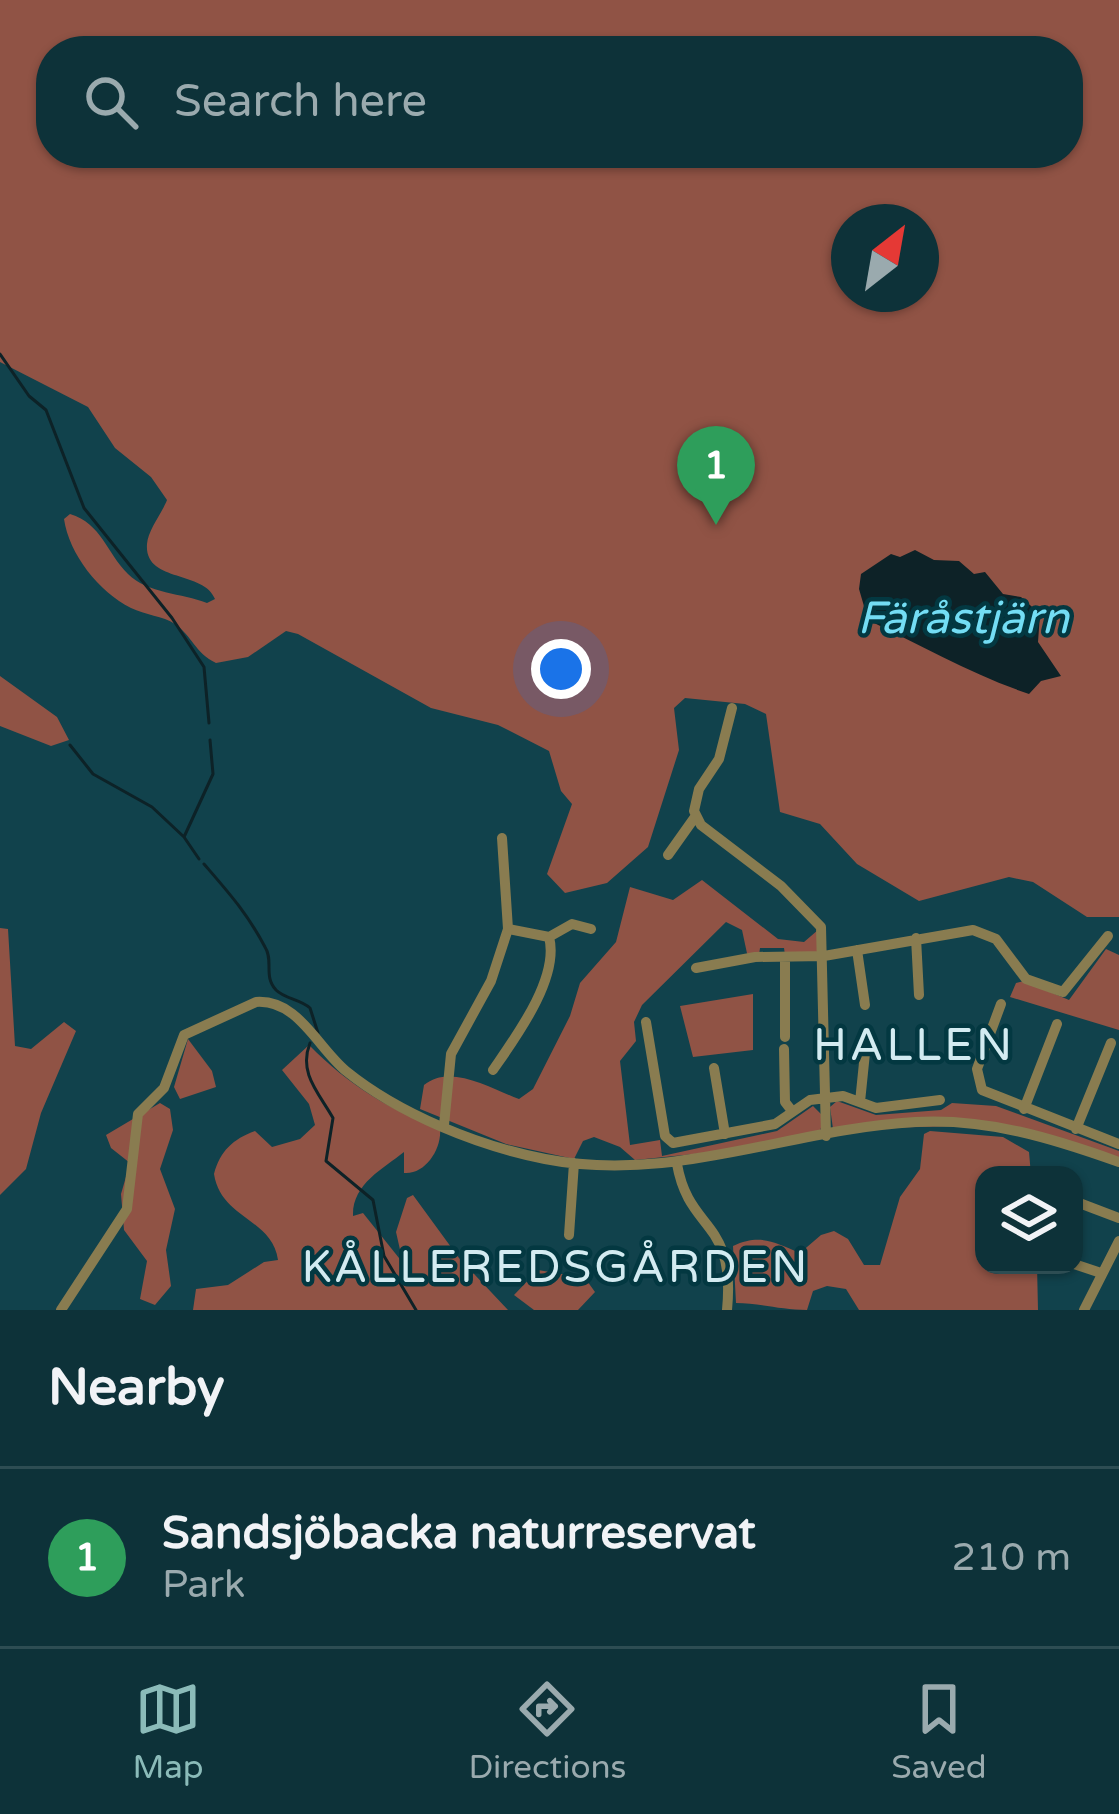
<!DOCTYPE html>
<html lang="en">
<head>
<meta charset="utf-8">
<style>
  body { margin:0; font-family:"Varela Round",sans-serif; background:#163a41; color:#f1f3f6 }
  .controls { position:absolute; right:36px; bottom:36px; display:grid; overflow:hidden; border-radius:24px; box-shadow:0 3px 9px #0004 }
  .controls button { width:108px; height:108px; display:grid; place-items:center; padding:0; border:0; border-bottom:3px solid #2d4d53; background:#0d3239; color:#f1f3f6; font:60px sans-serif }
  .compass { position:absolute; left:831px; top:204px; width:108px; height:108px; border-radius:50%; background:#0d3239; box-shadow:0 3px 9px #0004; rotate:31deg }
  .you { position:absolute; left:561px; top:669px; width:42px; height:42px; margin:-30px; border:9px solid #fff; border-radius:50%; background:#1a73e8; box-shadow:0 0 0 18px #1a73e833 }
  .badge { display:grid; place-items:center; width:78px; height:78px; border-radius:50%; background:#8bbbb9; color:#fff; font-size:39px; font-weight:700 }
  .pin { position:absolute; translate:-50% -99px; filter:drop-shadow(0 3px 6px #0008) }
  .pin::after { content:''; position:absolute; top:63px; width:42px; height:36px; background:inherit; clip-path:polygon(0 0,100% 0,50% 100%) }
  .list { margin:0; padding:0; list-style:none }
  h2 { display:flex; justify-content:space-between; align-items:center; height:156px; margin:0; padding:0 48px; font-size:51px }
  h2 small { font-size:39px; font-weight:400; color:#9aaaae }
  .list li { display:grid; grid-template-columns:78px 1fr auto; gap:36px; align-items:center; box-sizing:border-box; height:180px; padding:0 48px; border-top:3px solid #2d4d53 }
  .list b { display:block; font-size:45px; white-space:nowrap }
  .list p { margin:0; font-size:39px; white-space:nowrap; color:#9aaaae }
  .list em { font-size:39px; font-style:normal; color:#9aaaae }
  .icon { flex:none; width:66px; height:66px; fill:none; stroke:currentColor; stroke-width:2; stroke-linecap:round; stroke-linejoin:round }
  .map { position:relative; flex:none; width:1119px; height:1310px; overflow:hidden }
  .search { position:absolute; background:#0d3239; box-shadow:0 3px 9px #0004; left:36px; right:36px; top:36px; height:132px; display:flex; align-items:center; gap:30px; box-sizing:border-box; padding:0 42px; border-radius:48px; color:#9aaaae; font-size:45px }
  .sheet { height:336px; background:#0d3239 }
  nav { display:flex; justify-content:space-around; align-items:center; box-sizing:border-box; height:168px; border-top:3px solid #2d4d53; background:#0d3239; font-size:33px; color:#9aaaae }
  nav a { display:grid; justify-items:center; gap:6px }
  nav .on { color:#8bbbb9 }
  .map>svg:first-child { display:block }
  .green { fill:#905345; fill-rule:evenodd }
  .water { fill:#0d2227 }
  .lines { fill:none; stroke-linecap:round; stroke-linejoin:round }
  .stream { stroke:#0d2227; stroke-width:3 }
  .minor { stroke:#897c50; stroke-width:10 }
  .labels { text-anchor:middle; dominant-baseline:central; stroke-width:9; stroke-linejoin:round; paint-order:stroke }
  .water-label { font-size:45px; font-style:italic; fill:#73ddf4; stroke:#033841 }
  .neighbourhood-label { font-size:45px; letter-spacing:3px; fill:#d3ebf1; stroke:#033841 }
</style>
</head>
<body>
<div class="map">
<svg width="1119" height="1310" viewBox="0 0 1119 1310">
  <rect width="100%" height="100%" fill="#11424c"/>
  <path class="green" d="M0 0H1119V917H1087L1033 882 1009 877 919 901 857 864 820 824 780 812 766 714 745 704 685 698 674 708 679 750 648 847 607 883 565 893 547 874 572 804 561 791 549 751 498 725 431 708 298 634 286 631 248 657 216 663C195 653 192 636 175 624 163 616 145 615 131 608 99 592 69 554 64 519L70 514C102 524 106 552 128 574 148 594 182 593 207 603L215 599C204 570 144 583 147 544 148 530 162 513 167 500L151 477 115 448 88 407 0 362ZM51 51H1068V153H51ZM849 222H921V294H849Z
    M0 676 57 717 69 740 51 746 0 726Z
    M702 880 778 939 804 942 818 930 820 954 785 955 784 948H760L759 955 748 958 742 930 726 922 642 1005 634 1022 636 1041 620 1061 630 1145 660 1140 662 1156 777 1131 813 1106 823 1116 820 1133 763 1147 635 1160 620 1147 594 1137 583 1141 574 1159 506 1144 420 1109 424 1085C450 1063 492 1089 519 1099L533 1089 570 1016 580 983 616 942 630 887 673 900Z
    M0 928 8 929 15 1046 31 1049 64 1022 76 1031 41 1113 26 1169 0 1195Z
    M1106 949 1119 955V1030L1010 997 1016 983 1024 981 1069 1000Z
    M753 994V1050L693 1057 680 1006Z
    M188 1039 212 1071 216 1087 180 1099 174 1087Z
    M309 1045C349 1086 391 1110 440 1129 442 1149 425 1175 404 1173V1152C383 1169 352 1184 353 1216L363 1213 403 1263 396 1232 407 1198 413 1195 459 1258 508 1310H193L196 1289 228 1285 264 1262 278 1260C272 1218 221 1219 214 1174 220 1151 233 1139 255 1131L272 1147 300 1139 315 1125 309 1104 282 1070Z
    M837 1101 876 1115 941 1110 952 1103 996 1106 1119 1151V1159L1007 1125 833 1129 830 1107Z
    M160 1103 170 1109 173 1130 160 1169 175 1209 166 1250 171 1286 155 1305 140 1299 147 1261 124 1230 121 1194 130 1163 111 1148 106 1135Z
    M930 1131 1003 1137 1029 1152 1031 1175H984V1265H1037L1038 1310H859L846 1289 827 1286 813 1291 807 1310C781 1310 758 1303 736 1303L733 1246C761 1233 775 1243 800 1253L821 1235 834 1231 848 1239 864 1265H880L900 1197 920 1169 924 1134Z
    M538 1270 585 1278 595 1292 578 1310H534L514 1295Z"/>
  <path class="water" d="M915 550 934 560 959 561 974 574 985 572 1003 594 1021 597 1040 614 1038 642 1061 676 1041 681 1029 694C973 675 922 646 868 620L859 589 861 574 891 554 900 557Z"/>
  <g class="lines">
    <path class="stream" d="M0 354 29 396 46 410 84 508 172 618 204 667 209 723
      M70 745 93 774 152 807 184 837
      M199 859 184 837 213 774 210 740
      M204 864C229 893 247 913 265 947 274 961 263 976 276 990 285 999 300 999 310 1008L318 1033
      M310 1043C298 1073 319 1093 333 1118L326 1161 373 1200 384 1256 416 1310"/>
    <path class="minor" d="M732 708 719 759 699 789 694 811 701 825 781 886 821 927 826 1136
      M668 855 695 817
      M508 929 549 937 572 924 591 929
      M916 938 919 995
      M857 950 865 1005
      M696 968 755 957 824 956 973 930 996 939 1026 979 1063 992 1108 936
      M1001 1004 977 1069 982 1090 1119 1144
      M646 1022 665 1136 673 1143 775 1124 810 1100 843 1096 876 1108 940 1100
      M785 1037V957
      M784 1049 785 1102 792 1111
      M714 1068 725 1134
      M493 1070C515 1038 560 978 549 937
      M860 1102 865 1053
      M1024 1109 1057 1024
      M444 1125 451 1054 491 981 508 929 502 838
      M1076 1129 1111 1043
      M677 1164C689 1233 736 1218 727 1310
      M1074 1201 1119 1218
      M569 1235 574 1163
      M1074 1264 1101 1273
      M61 1310 127 1209 138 1114 164 1088 184 1035 256 1002C298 999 317 1047 346 1071 399 1114 478 1146 545 1159 673 1184 789 1129 915 1122 987 1118 1052 1138 1119 1162
      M1084 1310 1119 1241"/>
  </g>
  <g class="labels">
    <g class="water-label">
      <text x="963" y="619">Färåstjärn</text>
    </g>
    <g class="neighbourhood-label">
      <text x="914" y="1046">HALLEN</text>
      <text x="556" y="1268">KÅLLEREDSGÅRDEN</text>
    </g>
  </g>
</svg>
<div class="controls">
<button><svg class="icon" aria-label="layers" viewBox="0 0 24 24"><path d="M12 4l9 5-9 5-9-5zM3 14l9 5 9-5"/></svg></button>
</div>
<svg class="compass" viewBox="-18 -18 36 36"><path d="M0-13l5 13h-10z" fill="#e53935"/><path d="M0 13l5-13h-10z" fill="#9aaaae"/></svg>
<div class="you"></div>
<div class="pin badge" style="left:716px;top:525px;background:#2e9e5b">1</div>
<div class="search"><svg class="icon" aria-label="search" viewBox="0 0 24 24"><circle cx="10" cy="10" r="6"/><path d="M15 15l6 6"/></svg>Search here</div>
</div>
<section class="sheet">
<h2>Nearby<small></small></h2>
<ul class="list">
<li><span class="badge" style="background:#2e9e5b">1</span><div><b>Sandsjöbacka naturreservat</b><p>Park</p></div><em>210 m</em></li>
</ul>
</section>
<nav>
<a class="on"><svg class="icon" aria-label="map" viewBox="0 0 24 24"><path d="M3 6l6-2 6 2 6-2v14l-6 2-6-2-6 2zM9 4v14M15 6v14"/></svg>Map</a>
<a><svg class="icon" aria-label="directions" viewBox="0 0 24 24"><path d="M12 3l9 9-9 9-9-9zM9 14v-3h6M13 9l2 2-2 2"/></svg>Directions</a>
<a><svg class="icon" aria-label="saved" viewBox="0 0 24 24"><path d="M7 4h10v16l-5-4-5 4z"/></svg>Saved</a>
</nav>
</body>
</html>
